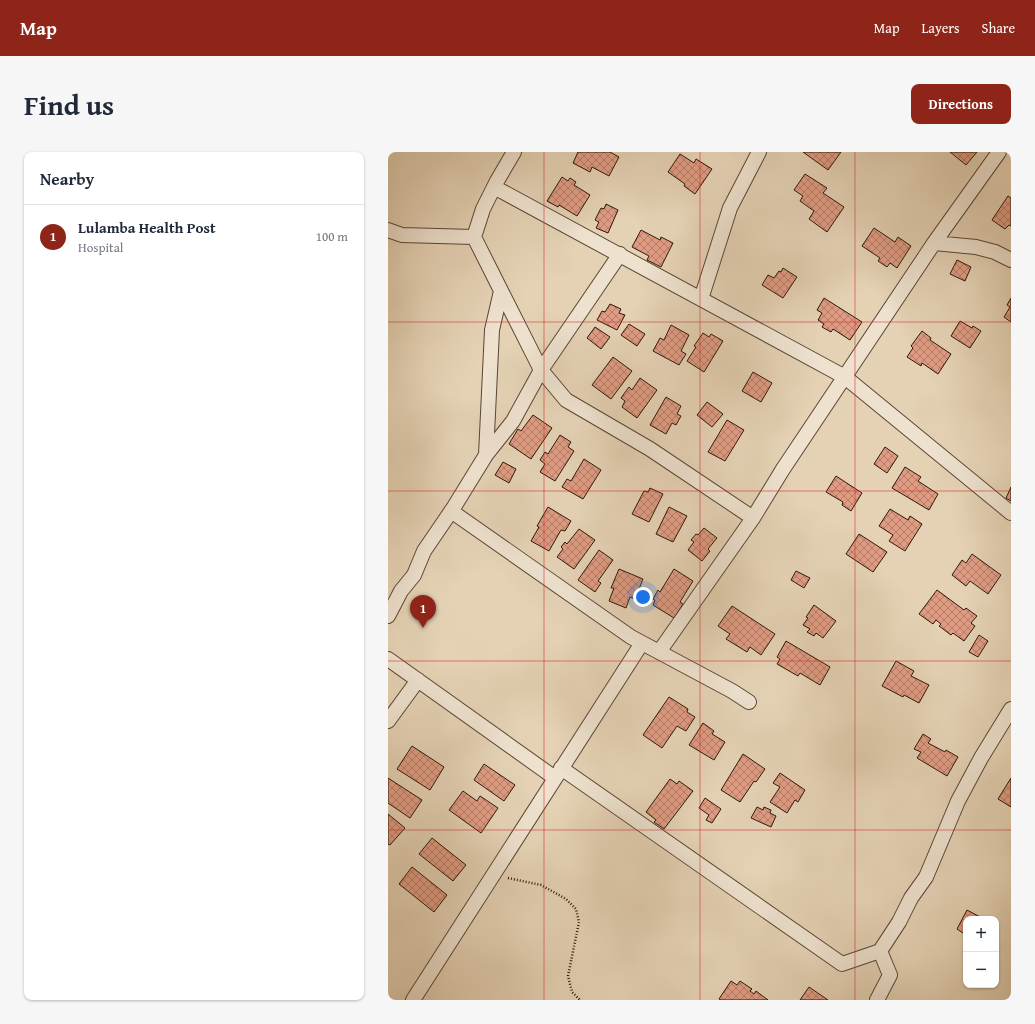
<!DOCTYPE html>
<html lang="en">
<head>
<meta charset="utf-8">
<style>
  body { margin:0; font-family:"Gentium Book Plus",serif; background:#f6f6f7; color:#1f2937 }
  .controls { position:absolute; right:12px; bottom:12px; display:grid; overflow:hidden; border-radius:8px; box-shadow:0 1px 3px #0004 }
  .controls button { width:36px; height:36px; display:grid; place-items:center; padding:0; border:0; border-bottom:1px solid #e0e1e3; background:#fff; color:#1f2937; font:20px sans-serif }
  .you { position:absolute; left:255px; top:445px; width:14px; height:14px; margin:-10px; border:3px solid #fff; border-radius:50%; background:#1a73e8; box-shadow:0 0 0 6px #1a73e833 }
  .badge { display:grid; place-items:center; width:26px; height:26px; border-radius:50%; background:#8f2418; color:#fff; font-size:13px; font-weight:700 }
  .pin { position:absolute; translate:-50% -33px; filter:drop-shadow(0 1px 2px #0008) }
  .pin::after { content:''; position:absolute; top:21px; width:14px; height:12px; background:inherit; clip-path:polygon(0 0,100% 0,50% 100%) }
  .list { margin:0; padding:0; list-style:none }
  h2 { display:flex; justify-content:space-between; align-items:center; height:52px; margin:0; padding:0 16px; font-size:17px }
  h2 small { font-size:13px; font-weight:400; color:#747a83 }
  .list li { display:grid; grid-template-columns:26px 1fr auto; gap:12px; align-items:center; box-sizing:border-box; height:64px; padding:0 16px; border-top:1px solid #e0e1e3 }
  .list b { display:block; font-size:15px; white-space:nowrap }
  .list p { margin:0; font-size:13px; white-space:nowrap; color:#747a83 }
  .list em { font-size:13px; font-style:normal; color:#747a83 }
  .map { position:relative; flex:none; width:623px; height:848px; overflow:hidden; border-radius:8px }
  header { display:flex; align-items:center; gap:24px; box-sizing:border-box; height:56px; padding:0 20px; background:#8f2418; color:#fff }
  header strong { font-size:19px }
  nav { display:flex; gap:22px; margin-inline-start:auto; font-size:14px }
  .intro { display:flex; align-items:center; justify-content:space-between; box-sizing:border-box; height:96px; padding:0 24px }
  h1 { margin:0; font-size:28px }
  .button { padding:10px 18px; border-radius:8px; background:#8f2418; color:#fff; font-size:14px; font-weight:700 }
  main { display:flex; gap:24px; padding:0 24px }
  aside { flex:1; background:#fff; border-radius:8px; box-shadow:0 1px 3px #0004 }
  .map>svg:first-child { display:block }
  .building { fill:url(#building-cross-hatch); stroke:#2d180a }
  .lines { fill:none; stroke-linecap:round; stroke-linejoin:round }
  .street-casing { stroke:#5b4635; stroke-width:16 }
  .path { stroke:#2d180a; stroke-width:2.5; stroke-dasharray:1 2; stroke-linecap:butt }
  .street { stroke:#eee2cf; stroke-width:14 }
  .grid { fill:none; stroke:#d62828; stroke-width:1; stroke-opacity:0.55 }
</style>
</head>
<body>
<header>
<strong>Map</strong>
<nav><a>Map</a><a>Layers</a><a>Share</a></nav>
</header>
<div class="intro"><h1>Find us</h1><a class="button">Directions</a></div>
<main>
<aside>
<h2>Nearby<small></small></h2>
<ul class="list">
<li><span class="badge">1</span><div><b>Lulamba Health Post</b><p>Hospital</p></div><em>100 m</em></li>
</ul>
</aside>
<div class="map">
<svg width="623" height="848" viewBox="0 0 623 848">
  <defs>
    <pattern id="building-cross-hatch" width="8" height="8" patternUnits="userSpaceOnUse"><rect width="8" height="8" fill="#e09c83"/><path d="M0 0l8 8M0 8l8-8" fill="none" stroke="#b67e69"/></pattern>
  </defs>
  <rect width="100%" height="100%" fill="#e5d2b5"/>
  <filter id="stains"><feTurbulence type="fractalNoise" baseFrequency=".005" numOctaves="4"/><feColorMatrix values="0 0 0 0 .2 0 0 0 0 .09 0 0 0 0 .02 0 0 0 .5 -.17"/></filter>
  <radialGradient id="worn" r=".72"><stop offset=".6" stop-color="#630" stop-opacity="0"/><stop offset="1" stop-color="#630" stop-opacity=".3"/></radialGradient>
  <path class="building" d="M190 0H222L231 5 221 24 204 15 202 20 185 11Z
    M415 0H453L440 18Z
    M562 0H589L578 13Z
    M292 2 306 11 308 7 324 17 307 42 296 34 297 32 280 20Z
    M417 22 439 36 435 41 456 55 439 80 421 67 426 59 412 49 415 44 406 38Z
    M174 25 180 29 182 26 188 30 186 33 202 43 189 64 171 53 170 55 159 49Z
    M620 44 623 46V74L621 73 617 77 604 68Z
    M218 52 230 58 220 81 208 76 211 70 207 68 213 56 216 57Z
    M486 76 507 90 510 85 523 94 509 116 502 111 499 115 490 109 492 106 474 94Z
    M253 78 272 88 273 85 285 91 273 115 259 108 261 104 244 95Z
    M569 108 583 115 577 129 562 122Z
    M395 116 409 125 395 146 374 133 380 123 386 126 391 119 393 120Z
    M436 146 474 170 462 188 445 177 443 180 434 175 436 172 430 168 434 161 429 158Z
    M623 146V170L616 165 622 155 619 153Z
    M222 152 233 157 231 161 237 163 229 178 209 168 214 159 217 160Z
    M572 169 584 176 585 174 593 179 582 196 563 184Z
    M241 172 257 182 249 194 233 183Z
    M283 173 301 183 293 199 298 202 291 213 265 199 272 186 276 188Z
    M207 175 222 185 213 197 199 186Z
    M534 179 543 186 542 188 563 202 550 222 534 211 533 214 519 205 525 196 523 194Z
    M315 181 321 185 323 182 335 189 316 220 299 209 308 195 306 194Z
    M225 205 244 219 223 247 204 233Z
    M365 220 384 231 373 250 354 239Z
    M252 226 269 238 249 266 234 255 237 249 233 246 241 235 244 238Z
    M278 245 293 254 289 262 293 264 288 273 284 271 278 282 262 273Z
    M319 250 335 262 324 275 309 263Z
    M145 263 164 276 143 307 121 292 130 277 133 279Z
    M339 268 356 278 337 309 320 300Z
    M172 283 183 290 180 295 186 299 167 329 152 320 157 312 152 308 157 300 160 302Z
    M497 295 510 304 499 321 486 312Z
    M196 307 213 318 195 347 174 335 179 327 183 329Z
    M115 310 128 317 121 331 107 323Z
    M517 315 533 325 530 329 550 342 541 358 504 336Z
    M448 324 474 341 463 359 454 353 455 350 438 340Z
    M623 335V349L618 346Z
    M262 336 275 342 261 370 244 362 256 339 260 340Z
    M160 355 183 369 177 379 173 378 161 399 143 389 151 375 149 374Z
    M281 355 299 364 285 390 268 382Z
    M502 357 520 368 522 364 534 372 517 399 501 389 505 383 491 374Z
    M316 376 329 386 320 397 322 399 314 409 300 398 306 390 303 388 308 382 310 383Z
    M191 377 207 388 186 417 169 405 175 397 173 395 177 390 179 392Z
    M471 382 499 400 485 420 458 402Z
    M211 398 225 408 210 429 213 431 207 440 190 428Z
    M584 402 613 423 600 442 582 429 578 434 564 423 574 408 578 411Z
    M231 417 255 427 247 447 242 445 238 456 221 449 226 436H223Z
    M286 417 305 429 292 450 295 452 286 466 265 453 267 448 265 447 270 438 272 440Z
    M408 419 422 426 416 436 403 428Z
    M549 438 576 458 578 456 589 464 583 471 587 474 576 489 565 481 563 483 551 474 553 472 548 468 545 472 531 462Z
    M426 453 448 469 435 486 428 481 426 484 419 480 422 477 415 473 420 466 418 465Z
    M344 454 387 482 373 503 362 495 359 500 338 487 342 482 330 474Z
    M591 483 600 489 590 505 581 500Z
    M398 489 442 515 432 533 412 521 410 524 389 512 392 507 389 505Z
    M508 509 526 519 523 524 541 533 531 551 516 543 515 545 494 534Z
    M281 545 300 557 299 560 307 565 298 579 289 574 274 596 255 583Z
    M315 571 326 579 324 582 337 590 326 608 301 593Z
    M535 582 543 587 540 591 557 600 558 598 570 605 559 624 529 606 533 600 526 597Z
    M24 594 56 615 42 638 9 617Z
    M355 602 377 617 368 630 366 629 352 650 333 638Z
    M96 612 127 633 116 649 86 628Z
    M392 621 417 638 410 650 407 648 399 661 382 650 392 635 385 631Z
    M0 626 34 648 22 666 0 651Z
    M623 626V655L610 647Z
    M282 627 289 632 291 629 305 639 276 677 266 670 268 668 258 660Z
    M75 639 89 649 92 644 110 656 93 681 61 658Z
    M317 646 333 657 324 671 318 668 321 663 311 656Z
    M369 655 375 658 376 655 383 658 382 661 388 664 383 675 363 666Z
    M0 662 17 676 2 693 0 692Z
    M44 686 78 713 65 729 31 702Z
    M24 715 59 743 46 760 11 732Z
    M579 758 594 766 578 767V783L569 777Z
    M343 829 349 833 352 829 364 837 362 839 366 842 368 839 380 848H333L331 847Z
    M421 835 440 848H412Z"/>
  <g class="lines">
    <defs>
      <path id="street" d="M126 0 109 29 95 57 86 85 153 218 178 248 262 297 365 366
        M106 35 457 225 623 361
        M0 78 14 83 86 85
        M546 91 588 95 607 100 623 108
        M313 147 342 56 371 0
        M98 303 104 178 113 139
        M63 359 243 485 344 539 361 550
        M0 464 13 439 26 423 36 399 66 355 98 303 125 269 153 218 232 102
        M271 500 365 366 395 317 546 91 611 0
        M0 507 167 626
        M0 569 30 528
        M173 616 454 812 492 799 511 770 523 746 538 725 570 649 593 606 623 557
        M25 848 254 491
        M489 848 502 823 492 799"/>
    </defs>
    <use href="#street" class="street-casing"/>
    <path class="path" d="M120 726 153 733 178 747 188 757 191 770 180 824 184 840 192 848"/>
    <use href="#street" class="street"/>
  </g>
  <path class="grid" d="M156 0V848M312 0V848M467 0V848M0 170H623M0 339H623M0 509H623M0 678H623"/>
  <rect width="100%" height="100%" filter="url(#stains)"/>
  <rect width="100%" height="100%" fill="url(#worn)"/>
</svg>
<div class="controls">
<button>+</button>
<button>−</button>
</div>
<div class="you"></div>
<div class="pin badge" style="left:35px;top:476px">1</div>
</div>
</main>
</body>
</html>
